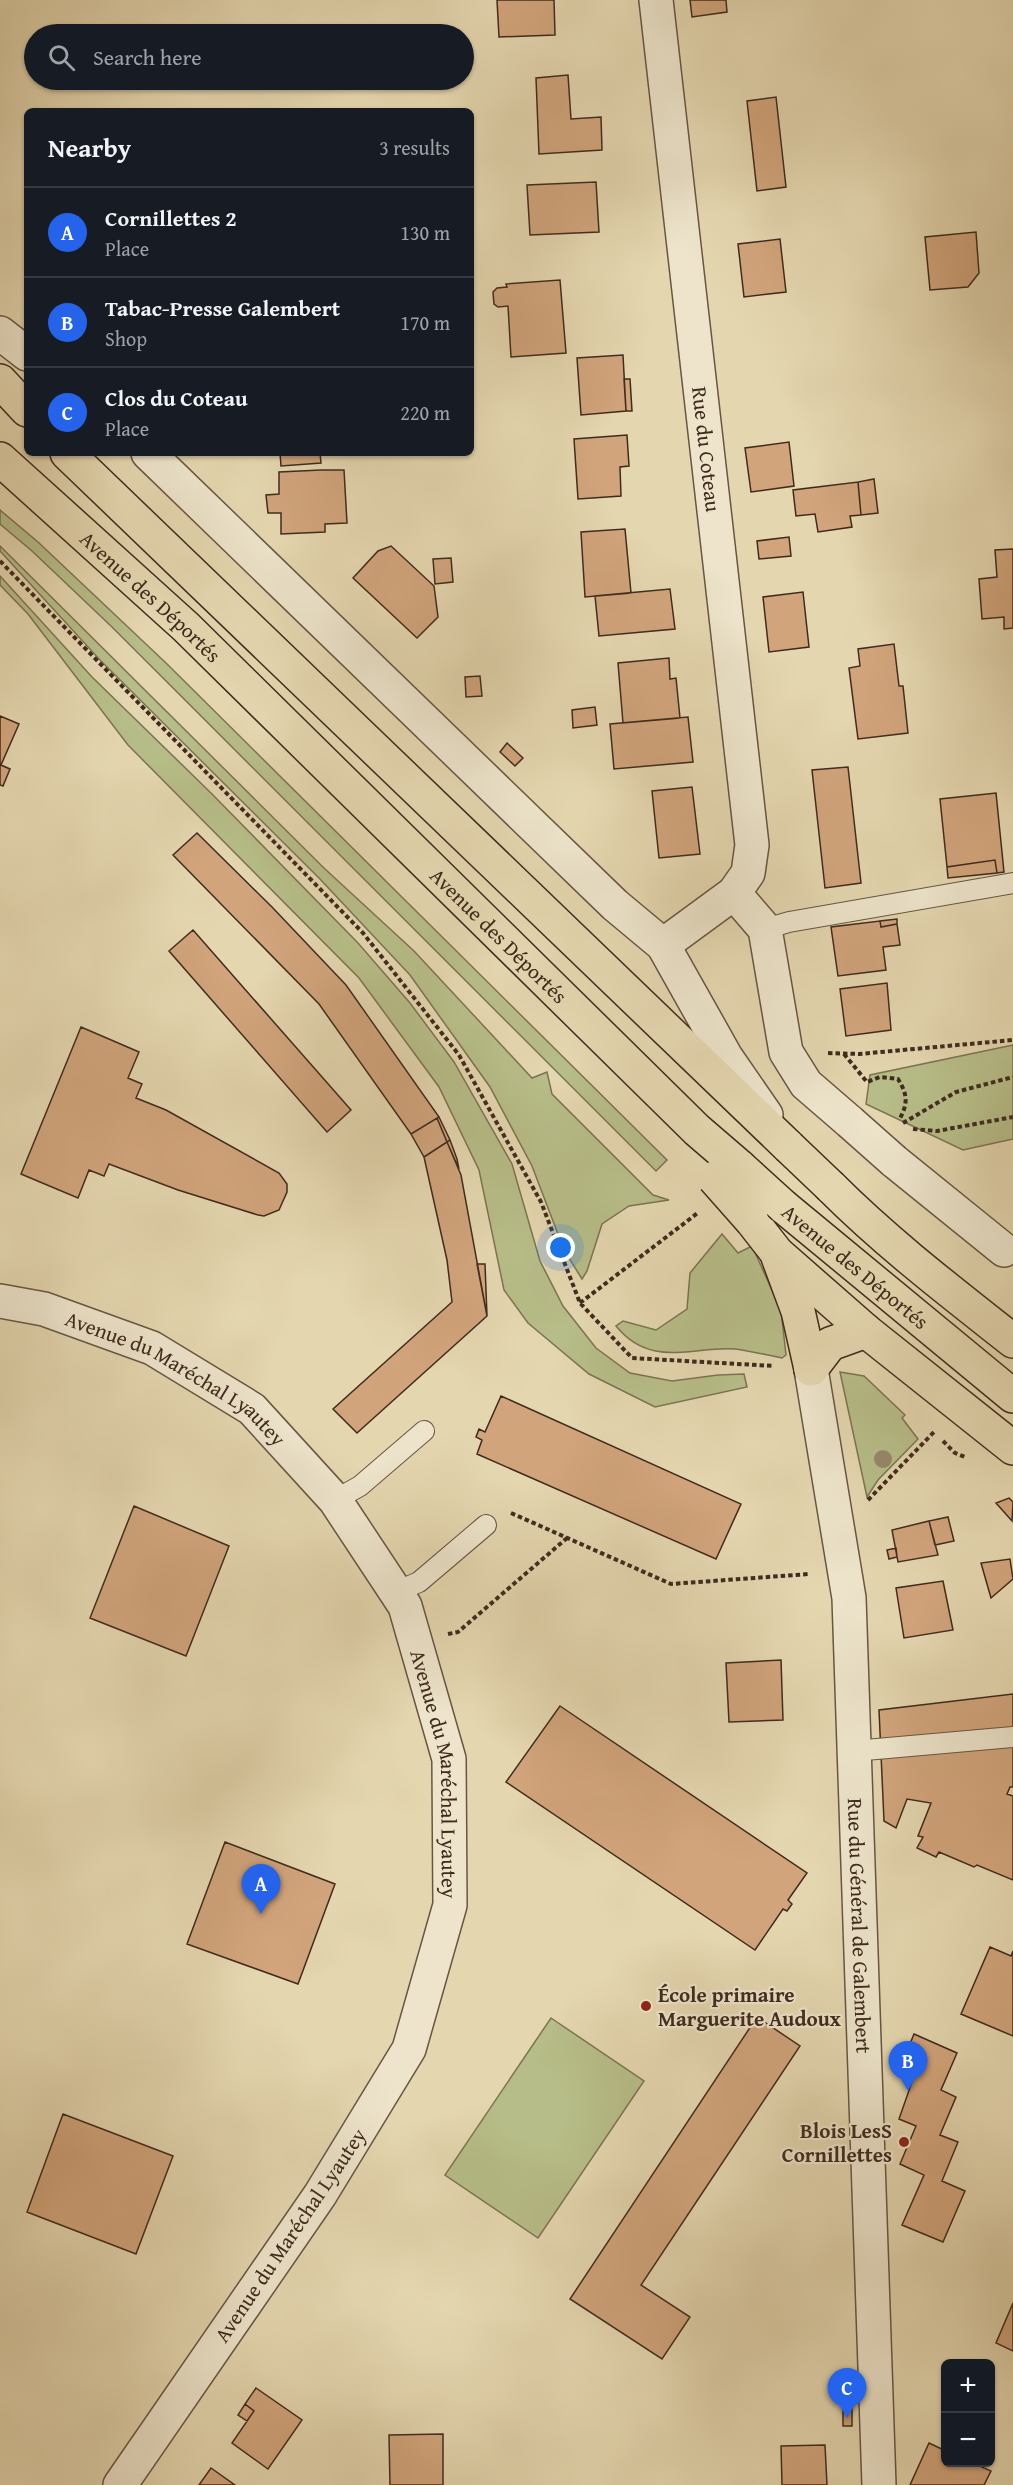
<!DOCTYPE html>
<html lang="en">
<head>
<meta charset="utf-8">
<style>
  body { margin:0; font-family:"Gentium Book Plus",serif; background:#242831; color:#f1f3f6 }
  .controls { position:absolute; right:18px; bottom:18px; display:grid; overflow:hidden; border-radius:9px; box-shadow:0 2px 4px #0004 }
  .controls button { width:54px; height:54px; display:grid; place-items:center; padding:0; border:0; border-bottom:2px solid #363941; background:#171b24; color:#f1f3f6; font:30px sans-serif }
  .you { position:absolute; left:561px; top:1248px; width:21px; height:21px; margin:-15px; border:4px solid #fff; border-radius:50%; background:#1a73e8; box-shadow:0 0 0 9px #1a73e833 }
  .badge { display:grid; place-items:center; width:39px; height:39px; border-radius:50%; background:#2563eb; color:#fff; font-size:20px; font-weight:700 }
  .pin { position:absolute; translate:-50% -50px; filter:drop-shadow(0 2px 3px #0008) }
  .pin::after { content:''; position:absolute; top:32px; width:21px; height:18px; background:inherit; clip-path:polygon(0 0,100% 0,50% 100%) }
  .list { margin:0; padding:0; list-style:none }
  h2 { display:flex; justify-content:space-between; align-items:center; height:78px; margin:0; padding:0 24px; font-size:26px }
  h2 small { font-size:20px; font-weight:400; color:#9ea1a6 }
  .list li { display:grid; grid-template-columns:39px 1fr auto; gap:18px; align-items:center; box-sizing:border-box; height:90px; padding:0 24px; border-top:2px solid #363941 }
  .list b { display:block; font-size:22px; white-space:nowrap }
  .list p { margin:0; font-size:20px; white-space:nowrap; color:#9ea1a6 }
  .list em { font-size:20px; font-style:normal; color:#9ea1a6 }
  .icon { flex:none; width:33px; height:33px; fill:none; stroke:currentColor; stroke-width:2; stroke-linecap:round; stroke-linejoin:round }
  .map { position:relative; flex:none; width:1013px; height:2485px; overflow:hidden }
  .search { position:absolute; background:#171b24; box-shadow:0 2px 4px #0004; left:24px; top:24px; width:450px; height:66px; display:flex; align-items:center; gap:15px; box-sizing:border-box; padding:0 21px; border-radius:33px; color:#9ea1a6; font-size:22px }
  .panel { position:absolute; background:#171b24; box-shadow:0 2px 4px #0004; left:24px; top:108px; width:450px; height:348px; border-radius:9px }
  .map>svg:first-child { display:block }
  .green { fill:#b7bd88; stroke:#7b7453; stroke-width:1.5 }
  .building { fill:#d1a47b; stroke:#3f2b1e; stroke-width:1.5 }
  .lines { fill:none; stroke-linecap:round; stroke-linejoin:round }
  .service-casing { stroke:#685642; stroke-width:22 }
  .minor-casing { stroke:#685642; stroke-width:36 }
  .trunk-casing { stroke:#3f2b1e; stroke-width:36 }
  .path { stroke:#3f2b1e; stroke-width:4; stroke-dasharray:4.5 3; stroke-linecap:butt }
  .service { stroke:#ede4cb; stroke-width:20 }
  .minor { stroke:#ede4cb; stroke-width:33 }
  .trunk { stroke:#e4d6af; stroke-width:33 }
  .minor-bridge-casing { stroke:#685642; stroke-width:36; stroke-linecap:butt }
  .trunk-bridge-casing { stroke:#3f2b1e; stroke-width:36; stroke-linecap:butt }
  .minor-bridge { stroke:#ede4cb; stroke-width:33 }
  .trunk-bridge { stroke:#e4d6af; stroke-width:33 }
  .tree { fill:#96886b }
  .poi-dot { fill:#8f2418; stroke:#ede4cb; stroke-width:2 }
  .labels { text-anchor:middle; dominant-baseline:central; stroke-width:4.5; stroke-linejoin:round; paint-order:stroke }
  .street-label { font-size:21px; fill:#3f2b1e; stroke:#ede4cb }
  .poi-label { font-size:21px; font-weight:bold; fill:#3f2b1e; stroke:#ede4cb; text-anchor:start }
</style>
</head>
<body>
<div class="map">
<svg width="1013" height="2485" viewBox="0 0 1013 2485">
  <rect width="100%" height="100%" fill="#e4d6af"/>
  <filter id="stains"><feTurbulence type="fractalNoise" baseFrequency=".00333" numOctaves="4"/><feColorMatrix values="0 0 0 0 .2 0 0 0 0 .09 0 0 0 0 .02 0 0 0 .5 -.17"/></filter>
  <radialGradient id="worn" r=".72"><stop offset=".6" stop-color="#630" stop-opacity="0"/><stop offset="1" stop-color="#630" stop-opacity=".3"/></radialGradient>
  <path class="green" d="M0 510 38 542 166 663 667 1160 656 1171 112 627 32 551 0 524Z
    M0 546 325 869 414 951 532 1078 547 1072 552 1094 653 1195 669 1200 629 1206 602 1224 587 1271 582 1279 564 1250 532 1166 490 1087 410 975 319 878 100 660 0 551Z
    M0 576 92 677 212 794 358 943 410 1003 454 1062 512 1164 540 1261 563 1306 596 1348 630 1373 672 1381 718 1375 744 1374 747 1387 655 1407 589 1374 528 1323 504 1290 479 1170 439 1087 359 978 128 745 28 614 0 585Z
    M1013 1045V1139L963 1150 866 1104 870 1075Z
    M722 1234 738 1253 752 1246 781 1310 786 1355 782 1358C766 1355 751 1351 735 1349 692 1346 651 1369 616 1326L623 1321 656 1330 687 1309 690 1273Z
    M840 1372 864 1376 905 1415 902 1418 918 1439 878 1480 867 1497Z
    M551 2018 644 2081 538 2238 445 2175Z"/>
  <path class="building" d="M497 0H554L555 35 499 37Z
    M690 0H726L727 12 692 17Z
    M568 75 571 119 601 117 602 150 539 154 536 78Z
    M776 97 786 187 757 191 747 101Z
    M596 182 599 232 530 235 527 185Z
    M976 232 979 273 968 287 930 290 925 237Z
    M780 239 786 292 744 297 738 244Z
    M560 280 566 353 511 357 508 306 498 307 494 304 493 292 497 288 507 287 506 284Z
    M623 355 626 411 581 415 577 358Z
    M624 379H630L632 411H626Z
    M627 435 629 466 620 467 621 496 578 499 574 439Z
    M789 442 794 486 751 492 745 448Z
    M280 453H320L321 463 281 466Z
    M321 470H344L347 523 325 524V532L281 534V513H268L266 495 279 494V472Z
    M874 479 878 513 861 515 858 482Z
    M858 482 861 515 850 516 852 527 818 532 815 514 796 516 793 490Z
    M625 529 631 593 585 597 581 532Z
    M789 537 791 556 759 559 757 541Z
    M391 546 434 586 438 617 417 638 353 578 378 551Z
    M1013 549V628L1004 629V617L982 619 979 579 997 577 995 550Z
    M451 558 453 582 435 584 433 559Z
    M670 589 675 629 599 636 595 596Z
    M803 592 809 647 769 652 763 597Z
    M894 644 899 686H903L908 733 858 739 849 668 860 666 858 649Z
    M669 658 670 679 676 678 680 718 623 723 618 663Z
    M480 676 482 696 466 697 465 677Z
    M595 707 597 725 573 728 572 710Z
    M0 716 19 724 1 765 10 769 3 786 0 785Z
    M688 717 693 762 614 769 610 724Z
    M507 743 523 758 515 766 500 752Z
    M848 767 861 883 825 888 812 770Z
    M692 787 700 854 659 858 652 791Z
    M996 793 1004 872 997 873 995 860 947 867 940 799Z
    M197 833 272 907 346 985 439 1117 411 1134 319 1004 173 855Z
    M995 860 997 873 948 878 947 867Z
    M897 919V924L881 927 880 921Z
    M880 921 881 927 897 924 900 945 883 947 886 970 838 976 831 927Z
    M193 930 351 1110 327 1132 169 951Z
    M887 983 891 1030 846 1036 840 989Z
    M81 1027 139 1052 128 1078 142 1084 136 1098 166 1110 279 1173 287 1184V1192L279 1210 264 1216 258 1215 178 1190 109 1164 104 1176 89 1170 78 1198 21 1174Z
    M439 1117 450 1140 447 1142 437 1118Z
    M437 1118 447 1142 424 1157 411 1134Z
    M450 1140 457 1159 459 1169 447 1142Z
    M447 1142 461 1175 487 1316 357 1433 333 1409 452 1302 447 1260 424 1157Z
    M477 1264H485L487 1316Z
    M501 1396 741 1504 716 1559 477 1454 482 1440 476 1437 479 1429 485 1432Z
    M1009 1498 1013 1502 1012 1521 996 1503Z
    M134 1506 229 1546 186 1656 90 1618Z
    M948 1517 954 1541 935 1545 929 1521Z
    M929 1521 938 1555 898 1562 892 1530Z
    M896 1548 897 1557 889 1559 887 1550Z
    M1010 1559 1013 1579 991 1598 981 1563Z
    M943 1581 953 1630 904 1638 896 1588Z
    M781 1660 783 1720 729 1722 726 1663Z
    M1013 1694V1787H1010L1007 1794 1013 1796V1880L977 1865 974 1867 939 1852 936 1857 917 1848 923 1837 918 1836 931 1803 907 1799 896 1828 884 1821 879 1710Z
    M560 1706 807 1873 788 1900 792 1904 787 1911 783 1909 755 1950 506 1782Z
    M225 1842 335 1884 298 1984 187 1944Z
    M990 1947 1011 1956 1013 1951V2036L961 2014Z
    M757 2017 800 2046 641 2285 690 2317 662 2359 570 2299Z
    M914 2034 957 2053 941 2090 956 2097 940 2135 958 2142 942 2181 965 2191 943 2242 902 2225 924 2175 900 2164 916 2126 899 2119 913 2079 898 2073Z
    M63 2114 173 2156 136 2254 27 2212Z
    M1013 2303V2351L996 2343Z
    M256 2388 302 2420 268 2469 232 2443 254 2411 245 2404Z
    M245 2404 254 2411 247 2421 238 2415Z
    M843 2409H852V2426H843Z
    M443 2434V2485H390L389 2435Z
    M929 2443 946 2451V2462H971L991 2471 984 2485H910Z
    M825 2445 827 2485H782L781 2446Z
    M211 2468 235 2485H199Z"/>
  <g class="lines">
    <defs>
      <path id="service" d="M765 929 789 922 1013 883
        M335 1500 360 1486 424 1431
        M396 1592 419 1582 486 1525
        M854 1751 1013 1737"/>
      <g id="minor">
        <path id="s1" d="M656 0 752 845 748 873 734 893 663 945"/>
        <path d="M0 333 27 354"/>
        <path d="M148 453 615 905 663 945 726 1057 766 1115"/>
        <path d="M734 893 765 929 786 1052 806 1084 850 1122"/>
        <path d="M894 1161 1004 1250"/>
        <path id="s2" d="M0 1301 44 1309 152 1348 252 1409 335 1500 405 1606 449 1759 450 1905 409 2049 320 2195 120 2485"/>
        <path id="s3" d="M811 1369 849 1598 879 2485"/>
      </g>
      <g id="trunk">
        <path d="M0 381 27 410"/>
        <path d="M67 453 789 1147"/>
        <path id="s4" d="M0 459 186 627 697 1130 740 1167"/>
        <path d="M831 1187C887 1243 951 1292 1013 1341"/>
        <path id="s5" d="M784 1207 1013 1396"/>
        <path d="M752 1221 777 1253 866 1331 1013 1448"/>
        <path d="M778 1257 798 1311 811 1369"/>
        <path d="M811 1369 830 1344 866 1331"/>
      </g>
    </defs>
    <use href="#service" class="service-casing"/>
    <use href="#minor" class="minor-casing"/>
    <use href="#trunk" class="trunk-casing"/>
    <path class="path" d="M0 561 363 933 459 1055 541 1202 580 1303 632 1358 774 1366
      M828 1053 859 1054 1013 1040
      M844 1054 867 1082 880 1077 898 1079C908 1095 908 1104 899 1120
      M903 1123 956 1092 1013 1077
      M913 1129 937 1131 1013 1117
      M580 1303 699 1212
      M943 1441 955 1453 965 1457
      M868 1500 934 1432
      M511 1513 671 1584 809 1574
      M448 1634 458 1632 567 1538"/>
    <use href="#service" class="service"/>
    <use href="#minor" class="minor"/>
    <use href="#trunk" class="trunk"/>
    <defs>
      <path id="minor-bridge" d="M850 1122 894 1161"/>
      <path id="trunk-bridge" d="M789 1147 831 1187
        M740 1167 784 1207
        M714 1178 752 1221"/>
    </defs>
    <use href="#minor-bridge" class="minor-bridge-casing"/>
    <use href="#trunk-bridge" class="trunk-bridge-casing"/>
    <use href="#minor-bridge" class="minor-bridge"/>
    <use href="#trunk-bridge" class="trunk-bridge"/>
  </g>
  <circle class="tree" cx="883" cy="1459" r="9"/>
  <g class="poi-dot">
    <circle cx="646" cy="2006" r="6"/>
    <circle cx="904" cy="2142" r="6"/>
  </g>
  <g class="labels">
    <g class="street-label">
      <text stroke="none"><textPath href="#s1" startOffset="452">Rue du Coteau</textPath></text>
      <text stroke="none"><textPath href="#s4" startOffset="204">Avenue des Déportés</textPath></text>
      <text stroke="none"><textPath href="#s4" startOffset="690">Avenue des Déportés</textPath></text>
      <text stroke="none"><textPath href="#s5" startOffset="93">Avenue des Déportés</textPath></text>
      <text stroke="none"><textPath href="#s2" startOffset="195">Avenue du Maréchal Lyautey</textPath></text>
      <text stroke="none"><textPath href="#s2" startOffset="699">Avenue du Maréchal Lyautey</textPath></text>
      <text stroke="none"><textPath href="#s3" startOffset="560">Rue du Général de Galembert</textPath></text>
      <text transform="translate(290 2235) rotate(-56)">Avenue du Maréchal Lyautey</text>
    </g>
    <g class="poi-label">
      <text x="658" y="1994">École primaire<tspan x="658" dy="24">Marguerite Audoux</tspan></text>
      <text x="892" y="2130" text-anchor="end">Blois LesS<tspan x="892" dy="24">Cornillettes</tspan></text>
    </g>
  </g>
  <rect width="100%" height="100%" filter="url(#stains)"/>
  <rect width="100%" height="100%" fill="url(#worn)"/>
</svg>
<div class="controls">
<button>+</button>
<button>−</button>
</div>
<div class="you"></div>
<div class="pin badge" style="left:261px;top:1914px">A</div>
<div class="pin badge" style="left:908px;top:2091px">B</div>
<div class="pin badge" style="left:847px;top:2418px">C</div>
<div class="search"><svg class="icon" aria-label="search" viewBox="0 0 24 24"><circle cx="10" cy="10" r="6"/><path d="M15 15l6 6"/></svg>Search here</div>
<section class="panel">
<h2>Nearby<small>3 results</small></h2>
<ul class="list">
<li><span class="badge">A</span><div><b>Cornillettes 2</b><p>Place</p></div><em>130 m</em></li>
<li><span class="badge">B</span><div><b>Tabac-Presse Galembert</b><p>Shop</p></div><em>170 m</em></li>
<li><span class="badge">C</span><div><b>Clos du Coteau</b><p>Place</p></div><em>220 m</em></li>
</ul>
</section>
</div>
</body>
</html>
